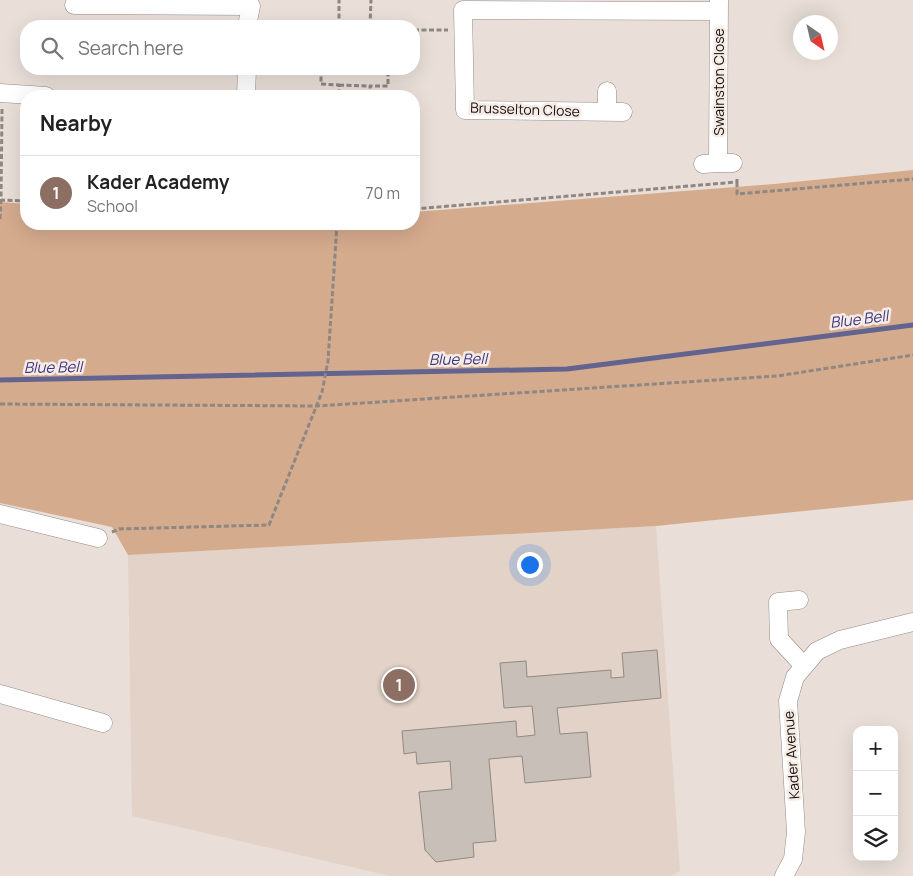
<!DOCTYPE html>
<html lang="en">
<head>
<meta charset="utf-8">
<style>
  body { margin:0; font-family:Manrope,sans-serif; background:#f2f2f2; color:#222 }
  .controls { position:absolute; right:15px; bottom:15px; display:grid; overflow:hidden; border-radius:10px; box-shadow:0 5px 20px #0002 }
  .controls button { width:45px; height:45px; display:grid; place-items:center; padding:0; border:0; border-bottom:1px solid #e0e0e0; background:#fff; color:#222; font:25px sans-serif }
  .compass { position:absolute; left:793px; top:15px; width:45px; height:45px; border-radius:50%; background:#fff; box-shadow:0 5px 20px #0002; rotate:146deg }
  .you { position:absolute; left:529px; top:564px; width:18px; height:18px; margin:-12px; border:4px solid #fff; border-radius:50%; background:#1a73e8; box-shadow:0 0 0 8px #1a73e833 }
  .badge { display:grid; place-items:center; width:32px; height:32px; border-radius:50%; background:#6e67e1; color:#fff; font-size:16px; font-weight:700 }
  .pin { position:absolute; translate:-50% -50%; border:2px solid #fff; box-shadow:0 1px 5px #0006 }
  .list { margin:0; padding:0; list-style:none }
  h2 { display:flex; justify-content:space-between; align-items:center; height:65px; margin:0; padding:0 20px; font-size:21px }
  h2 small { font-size:16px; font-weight:400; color:#767676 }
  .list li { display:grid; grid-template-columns:32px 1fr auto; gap:15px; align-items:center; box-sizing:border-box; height:75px; padding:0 20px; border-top:1px solid #e0e0e0 }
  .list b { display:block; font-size:19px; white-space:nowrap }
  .list p { margin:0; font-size:16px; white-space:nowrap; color:#767676 }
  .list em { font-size:16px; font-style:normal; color:#767676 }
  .icon { flex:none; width:28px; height:28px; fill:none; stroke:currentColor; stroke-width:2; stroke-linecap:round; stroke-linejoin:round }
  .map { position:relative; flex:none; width:913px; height:876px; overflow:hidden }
  .search { position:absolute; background:#fff; box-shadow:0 5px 20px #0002; left:20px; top:20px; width:400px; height:55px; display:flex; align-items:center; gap:12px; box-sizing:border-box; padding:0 18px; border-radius:20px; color:#767676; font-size:19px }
  .panel { position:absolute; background:#fff; box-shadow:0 5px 20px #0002; left:20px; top:90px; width:400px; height:140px; border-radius:20px }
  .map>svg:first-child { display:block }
  .built { fill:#e2d2c7 }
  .green { fill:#d5ab8e }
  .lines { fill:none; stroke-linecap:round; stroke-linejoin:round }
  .stream { stroke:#62638f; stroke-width:5 }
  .building { fill:#c8bfb8; stroke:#928983 }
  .street-casing { stroke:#948b85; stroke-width:19 }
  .path { stroke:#8e8782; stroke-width:3; stroke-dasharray:5 2.5; stroke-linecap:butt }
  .street { stroke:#fff; stroke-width:18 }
  .labels { text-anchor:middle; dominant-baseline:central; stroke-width:5; stroke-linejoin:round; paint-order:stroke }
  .street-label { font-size:14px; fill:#120f0d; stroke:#f6ece5 }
  .water-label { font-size:15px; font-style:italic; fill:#3c3683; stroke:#f6ece5 }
</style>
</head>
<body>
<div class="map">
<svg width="913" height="876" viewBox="0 0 913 876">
  <rect width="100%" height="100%" fill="#e9dfd8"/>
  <path class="built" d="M656 526 680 871 670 876H390L132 816 128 555Z"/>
  <path class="green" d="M913 170V500L656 526 128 555 112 527 0 503V202L26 204V224H414V212L774 184Z"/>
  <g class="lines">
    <path class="stream" d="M0 380 567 369 913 325"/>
  </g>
  <path class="building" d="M657 650 661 698 557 708 560 734 587 732 591 777 525 783 522 756 489 759 496 841 473 843 474 857 436 862 425 850 419 792 452 789 450 761 417 764 416 752 404 754 402 731 516 721 517 737 535 735 532 706 504 708 500 663 526 661 527 677 611 670V678L624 677 622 653Z"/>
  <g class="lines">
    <defs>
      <path id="street" d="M719 0 718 163H733
        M74 5 251 6 247 26
        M0 93 46 96
        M246 96 247 69
        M607 112V91
        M623 112 465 110 463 10 718 11
        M703 164 718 163
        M0 514 98 538
        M799 600 778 602 779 639 804 666
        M0 694 103 723
        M784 876 793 859 796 832 788 701 795 677 817 651 840 640 913 622"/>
    </defs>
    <use href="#street" class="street-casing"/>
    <path class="path" d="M339 26V0
      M370 26 371 0
      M414 30H448
      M321 69V84L339 85V96
      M339 85 370 86
      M370 96V86H388V69
      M2 109 1 200 26 201
      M737 182V194L913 179
      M414 209 737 182V179
      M0 219 1 200
      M0 404 317 406 777 376 913 355
      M112 532 119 529 269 525 322 392 328 361 337 224"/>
    <use href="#street" class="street"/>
  </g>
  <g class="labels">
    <g class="street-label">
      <text transform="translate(718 82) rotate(-90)">Swainston Close</text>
      <text transform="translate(525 109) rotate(2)">Brusselton Close</text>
      <text transform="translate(791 755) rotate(-94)">Kader Avenue</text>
    </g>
    <g class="water-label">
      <text transform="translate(859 319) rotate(-7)">Blue Bell</text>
      <text transform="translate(458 359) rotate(-1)">Blue Bell</text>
      <text transform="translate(53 367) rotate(-1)">Blue Bell</text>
    </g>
  </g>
</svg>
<div class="controls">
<button>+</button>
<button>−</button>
<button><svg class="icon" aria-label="layers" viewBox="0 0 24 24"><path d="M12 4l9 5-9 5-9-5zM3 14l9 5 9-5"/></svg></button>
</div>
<svg class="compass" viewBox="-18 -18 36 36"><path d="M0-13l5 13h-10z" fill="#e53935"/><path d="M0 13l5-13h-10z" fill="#767676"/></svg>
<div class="you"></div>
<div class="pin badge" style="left:399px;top:685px;background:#8d6e63">1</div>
<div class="search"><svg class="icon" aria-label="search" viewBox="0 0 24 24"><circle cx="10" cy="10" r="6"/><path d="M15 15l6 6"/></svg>Search here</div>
<section class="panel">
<h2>Nearby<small></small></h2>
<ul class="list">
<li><span class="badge" style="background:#8d6e63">1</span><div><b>Kader Academy</b><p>School</p></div><em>70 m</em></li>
</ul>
</section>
</div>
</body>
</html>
